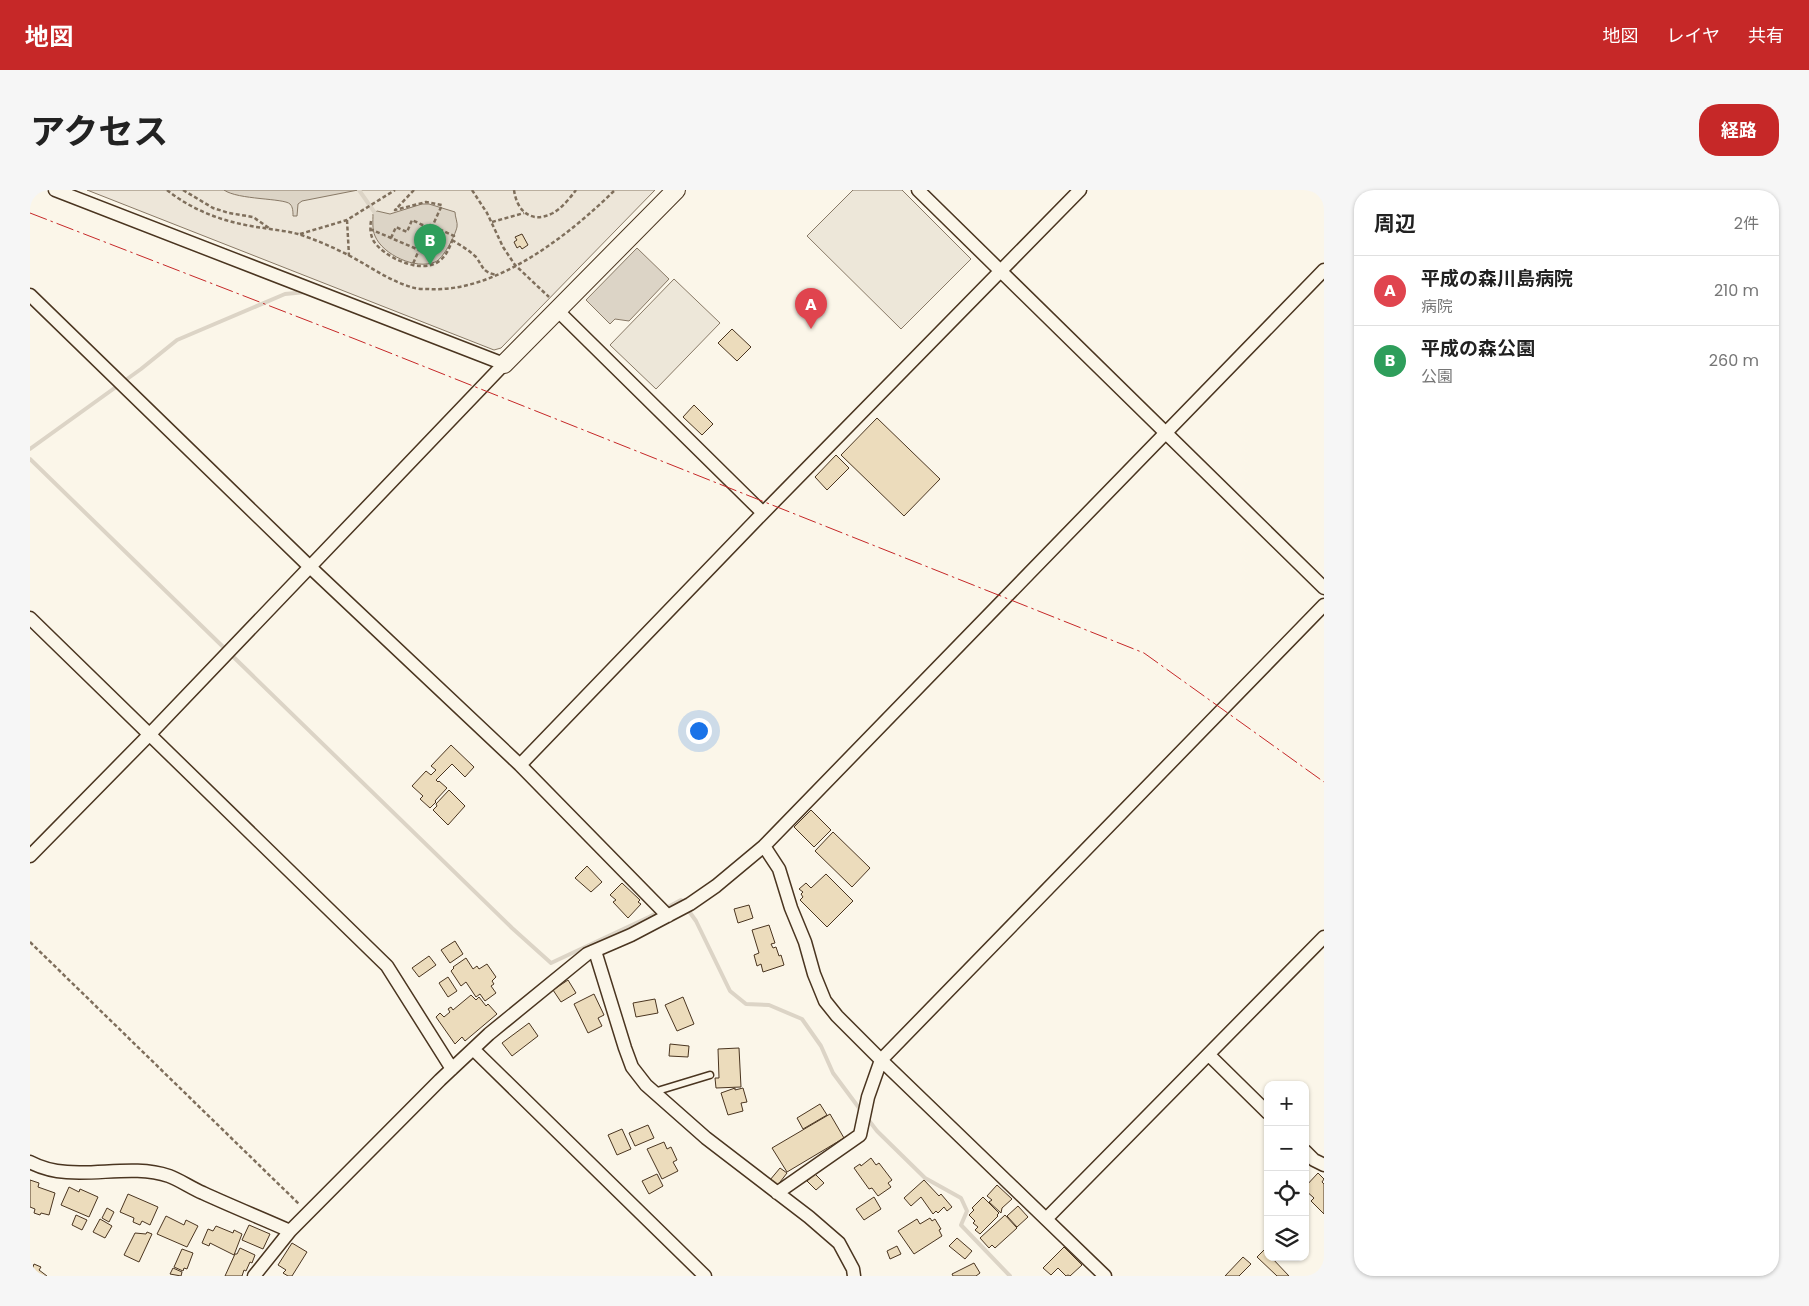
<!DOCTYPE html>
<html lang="ja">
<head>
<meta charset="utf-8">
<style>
  body { margin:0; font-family:Poppins,"Noto Sans JP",sans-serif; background:#f6f6f6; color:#222 }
  .controls { position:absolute; right:15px; bottom:15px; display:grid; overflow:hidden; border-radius:10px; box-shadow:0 1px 4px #0004 }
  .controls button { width:45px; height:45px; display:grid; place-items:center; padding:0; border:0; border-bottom:1px solid #e0e0e0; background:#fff; color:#222; font:25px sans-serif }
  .you { position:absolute; left:668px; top:540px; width:18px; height:18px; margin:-12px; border:4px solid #fff; border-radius:50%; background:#1a73e8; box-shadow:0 0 0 8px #1a73e833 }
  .badge { display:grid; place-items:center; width:32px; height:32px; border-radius:50%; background:#c62828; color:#fff; font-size:16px; font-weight:700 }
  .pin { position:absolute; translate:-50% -41px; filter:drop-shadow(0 1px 2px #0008) }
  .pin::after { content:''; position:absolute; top:26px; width:18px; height:15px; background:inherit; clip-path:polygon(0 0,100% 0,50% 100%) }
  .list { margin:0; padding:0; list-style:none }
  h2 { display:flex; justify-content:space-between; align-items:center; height:65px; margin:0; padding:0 20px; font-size:21px }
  h2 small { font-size:16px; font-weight:400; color:#767676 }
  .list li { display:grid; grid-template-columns:32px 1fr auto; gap:15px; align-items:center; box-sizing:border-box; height:70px; padding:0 20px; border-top:1px solid #e0e0e0 }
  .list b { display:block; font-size:19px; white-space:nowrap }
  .list p { margin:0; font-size:16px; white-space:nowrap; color:#767676 }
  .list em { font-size:16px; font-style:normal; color:#767676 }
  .icon { flex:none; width:28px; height:28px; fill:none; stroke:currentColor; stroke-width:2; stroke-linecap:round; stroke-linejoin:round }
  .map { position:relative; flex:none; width:1294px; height:1086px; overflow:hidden; border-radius:20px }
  header { display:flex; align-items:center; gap:30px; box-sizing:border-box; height:70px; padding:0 25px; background:#c62828; color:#fff }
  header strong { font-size:24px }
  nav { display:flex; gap:28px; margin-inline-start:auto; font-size:18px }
  .intro { display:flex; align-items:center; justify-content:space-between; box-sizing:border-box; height:120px; padding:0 30px }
  h1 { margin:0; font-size:35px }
  .button { padding:12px 22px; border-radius:20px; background:#c62828; color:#fff; font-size:18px; font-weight:700 }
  main { display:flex; gap:30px; padding:0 30px }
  aside { flex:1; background:#fff; border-radius:20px; box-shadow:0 1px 4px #0004 }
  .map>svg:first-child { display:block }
  .green { fill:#ede6d9; stroke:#887966 }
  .parking { fill:#ede7d9; stroke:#887966 }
  .water { fill:#dcd4c6; stroke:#887966 }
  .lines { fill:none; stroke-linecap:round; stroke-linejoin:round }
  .stream { stroke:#dcd4c6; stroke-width:4 }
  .building { fill:#ecdcbc; stroke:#4a3520 }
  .lane-casing { stroke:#4a3520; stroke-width:9 }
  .street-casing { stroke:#4a3520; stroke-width:15 }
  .secondary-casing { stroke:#4a3520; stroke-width:20 }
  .path { stroke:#7f6f5c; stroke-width:2.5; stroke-dasharray:4 2.5; stroke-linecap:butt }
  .lane { stroke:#fbf6e9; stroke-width:6 }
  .street { stroke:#fbf6e9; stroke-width:12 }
  .secondary { stroke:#fbf6e9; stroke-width:18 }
  .power { stroke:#c62828; stroke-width:1; stroke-dasharray:18 4 2.5 4; stroke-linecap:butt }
</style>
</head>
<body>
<header>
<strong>地図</strong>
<nav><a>地図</a><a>レイヤ</a><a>共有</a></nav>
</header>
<div class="intro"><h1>アクセス</h1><a class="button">経路</a></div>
<main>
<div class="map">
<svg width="1294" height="1086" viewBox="0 0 1294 1086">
  <rect width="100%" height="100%" fill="#fbf6e9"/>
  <path class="green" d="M57 0H625L471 158 464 160Z"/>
  <path class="parking" d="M823 0H872L941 69 871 139 777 46Z
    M644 89 690 133 626 199 580 155Z"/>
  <path class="water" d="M194 0H328L272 11 268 14 267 26H263C263 22 263 17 260 14 254 8 208 10 194 0Z
    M392 14H399L425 22C425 27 428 33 427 37 425 46 413 69 405 72 386 80 353 65 345 46 342 39 343 31 343 24L347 21 360 24Z
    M607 58 639 89 599 131 585 129 580 134 556 110Z"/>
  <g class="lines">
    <path class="stream" d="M329 0 345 23
      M0 259 111 179 147 150 255 104 276 102
      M0 269 482 738 521 773 619 727 651 710 666 731 700 801 716 814 739 815 772 829 791 856 803 883 832 922
      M837 928 847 941 895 988 931 1008 937 1021 931 1035 980 1086"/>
  </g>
  <path class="building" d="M492 44 498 55 492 59 490 56 487 58 484 52 487 50 485 47Z
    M702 139 721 157 707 171 688 153Z
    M664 215 683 234 672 245 653 227Z
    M847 228 910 289 874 326 811 265Z
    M806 265 819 278 797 300 785 287Z
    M421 555 444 577 435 587 422 574 406 590 408 592 409 591 417 598 405 611 406 612 400 618 390 609 393 606 382 596 396 581 401 585 406 580 401 576Z
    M419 600 435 616 418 635 403 620 407 616 406 614Z
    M781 620 801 640 784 657 764 637Z
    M803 642 840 678 822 697 785 661Z
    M557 676 572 692 561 702 545 688Z
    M796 684 823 711 797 737 770 710 773 707 771 704 773 702 769 699 776 693 781 698Z
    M592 693 610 710 608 712 611 714 598 728 583 712 586 710 580 705Z
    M719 715 723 728 708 733 704 719Z
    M739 735 745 753 741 754 743 758 746 757 749 766 751 765 754 775 733 782 731 774 727 776 724 765 729 763 722 740Z
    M425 751 433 764 420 773 411 760Z
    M399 766 406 775 389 787 382 778Z
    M436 768 443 779 447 776 449 779 457 774 466 787 462 791 464 794 461 796 466 803 455 811 450 804 446 807 436 792 431 796 421 781 424 778 423 777Z
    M418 787 427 801 418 807 409 793Z
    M538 790 546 803 531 812 523 800Z
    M564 804 574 825 568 828 572 836 558 843 544 814Z
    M441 805 446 810 449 807 456 816 458 814 467 824 435 851 432 847 425 854 406 827 410 823 414 827 420 822 418 819 421 817 423 820Z
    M653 807 664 834 647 841 635 815Z
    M625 809 628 823 606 827 603 813Z
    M499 833 508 846 482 866 472 853Z
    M640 854 659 856 658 867 639 866Z
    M709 858 711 897 686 898 685 888H689L688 859Z
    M705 898V900L713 898 717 912 711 913 713 921 698 925 691 903Z
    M790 914 797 925 773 939 767 928Z
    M800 924 814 948 757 982 742 958Z
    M618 935 624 948 605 956 599 943Z
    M592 939 601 959 587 965 578 945Z
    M634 952 637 959 641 957 647 970 643 972 648 981 632 989 617 959Z
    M841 968 846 975 849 973 862 990 858 993 861 997 848 1006 842 998 839 999 824 978 830 974 831 976Z
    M750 978 757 983 747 996 740 990Z
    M1288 983 1294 989 1292 992 1294 994V1024L1281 1011 1284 1008 1275 1000V997Z
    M627 984 633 996 619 1004 612 991Z
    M785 984 794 993 786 1000 777 991Z
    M0 990 9 993 8 997 25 1003 19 1025 11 1023 10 1025 4 1023 5 1019 0 1017Z
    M894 990 909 1006 911 1004 922 1017 917 1021 914 1017 908 1023 906 1021 903 1024 891 1007 881 1016 874 1008Z
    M967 995 982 1009 972 1018 971 1023 959 1012 962 1010 957 1006Z
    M39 997 49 1002 50 999 68 1007 59 1027 31 1015Z
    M98 1004 128 1017 120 1035 112 1031 110 1035 103 1032 104 1028 90 1022Z
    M844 1007 851 1019 834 1030 826 1019Z
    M953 1007 969 1023 967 1025 968 1026 950 1044 945 1040 948 1037 943 1033 945 1031 939 1025 944 1020 942 1018Z
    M988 1016 998 1027 987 1037 977 1026Z
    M77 1018 84 1022 79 1032 72 1028Z
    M46 1025 57 1030 52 1040 42 1035Z
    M975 1025 987 1038 965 1058 962 1055 959 1058 950 1048Z
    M136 1026 154 1035 156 1030 168 1036 157 1057 127 1044Z
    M900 1028 902 1031 905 1029 911 1039 909 1040 912 1046 884 1064 868 1041 887 1029 890 1034Z
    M70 1029 82 1036 75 1048 63 1042Z
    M219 1035 240 1044 233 1059 212 1050Z
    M186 1036 203 1043 204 1040 212 1044 204 1065 180 1053 179 1056 172 1053 178 1039 183 1041Z
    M117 1042 122 1044 109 1072 94 1065 105 1043 116 1044Z
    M927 1048 942 1061 935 1069 919 1056Z
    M262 1053 277 1062 262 1086H258L253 1083 256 1080 248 1075Z
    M867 1056 871 1064 860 1069 857 1061Z
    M1034 1057 1052 1075 1040 1086 1038 1085 1036 1086 1028 1078 1021 1085 1013 1078Z
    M210 1058 225 1065 222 1073 220 1072 216 1081 214 1080 212 1086H195L205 1064H207Z
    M152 1059 163 1063 157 1079 154 1078 153 1081 144 1077Z
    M1234 1060 1238 1064V1067H1241L1259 1086H1247L1227 1067Z
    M1213 1067 1221 1074 1209 1086H1195Z
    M944 1073 950 1083 946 1086H923L922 1084Z
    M4 1074 11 1077 9 1080 17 1086H0Z
    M143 1078 152 1082 151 1086 140 1084Z"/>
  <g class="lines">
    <defs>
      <path id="lane" d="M624 902 680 885"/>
      <path id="street" d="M888 0 1294 398
        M0 105 280 377 490 575 638 726
        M527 120 733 323
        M0 428 357 776 422 879
        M490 575 733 323 1050 0
        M734 656 749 679 761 718 775 752 784 784 795 811 807 826 851 870 1075 1086
        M0 666 119 545 474 174 25 0
        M565 761 595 858 602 877 616 895 676 948 779 1027 809 1053 823 1079 824 1086
        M443 859 675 1086
        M1179 865 1238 923
        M1275 961 1284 970 1294 975
        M0 972C43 995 94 971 139 986 150 990 161 998 173 1003 201 1016 231 1028 260 1041
        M747 1003 830 945 838 907 851 870 1294 415
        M1017 1028 1294 747
        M224 1086 260 1041 410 890 459 844 557 764 601 745 660 714 686 696 734 656 1294 80"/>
      <path id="secondary" d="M474 174 646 0"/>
    </defs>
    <use href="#lane" class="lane-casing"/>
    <use href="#street" class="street-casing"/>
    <use href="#secondary" class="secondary-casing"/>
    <path class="path" d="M137 0C164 22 200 34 234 38 245 40 257 41 268 44 284 49 305 58 320 66 341 77 358 90 381 97 386 99 393 99 399 99 466 103 539 45 585 0
      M153 0 183 18 199 23 223 27 239 38
      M384 0 365 20 396 12 412 15 402 37
      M442 0 457 23 473 57 485 75 519 107
      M484 0C487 22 502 34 523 23 532 18 540 8 546 0
      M317 30 319 66
      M341 31C340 37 340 43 343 50 353 67 390 84 408 72 417 66 420 56 424 46L400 35 382 76
      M462 32 494 23
      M340 39 389 60
      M270 44 317 30 365 0
      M361 48 366 37 377 42 382 30 399 38
      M422 50C430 55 439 60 446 67 454 78 452 82 467 85
      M0 752 269 1014"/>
    <use href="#lane" class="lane"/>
    <use href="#street" class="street"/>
    <use href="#secondary" class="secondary"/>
    <path class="power" d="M0 23 325 149 1114 463 1294 592"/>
  </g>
</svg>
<div class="controls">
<button>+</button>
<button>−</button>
<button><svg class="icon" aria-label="locate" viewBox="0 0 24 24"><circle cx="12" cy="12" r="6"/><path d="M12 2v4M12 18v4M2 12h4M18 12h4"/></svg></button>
<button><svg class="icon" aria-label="layers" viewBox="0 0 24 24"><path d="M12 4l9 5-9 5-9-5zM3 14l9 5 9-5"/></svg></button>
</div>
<div class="you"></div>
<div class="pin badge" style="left:781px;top:139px;background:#e0444e">A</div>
<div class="pin badge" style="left:400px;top:75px;background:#2e9e5b">B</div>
</div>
<aside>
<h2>周辺<small>2件</small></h2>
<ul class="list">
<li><span class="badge" style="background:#e0444e">A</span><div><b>平成の森川島病院</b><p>病院</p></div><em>210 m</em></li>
<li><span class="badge" style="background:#2e9e5b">B</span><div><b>平成の森公園</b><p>公園</p></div><em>260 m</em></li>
</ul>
</aside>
</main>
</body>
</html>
